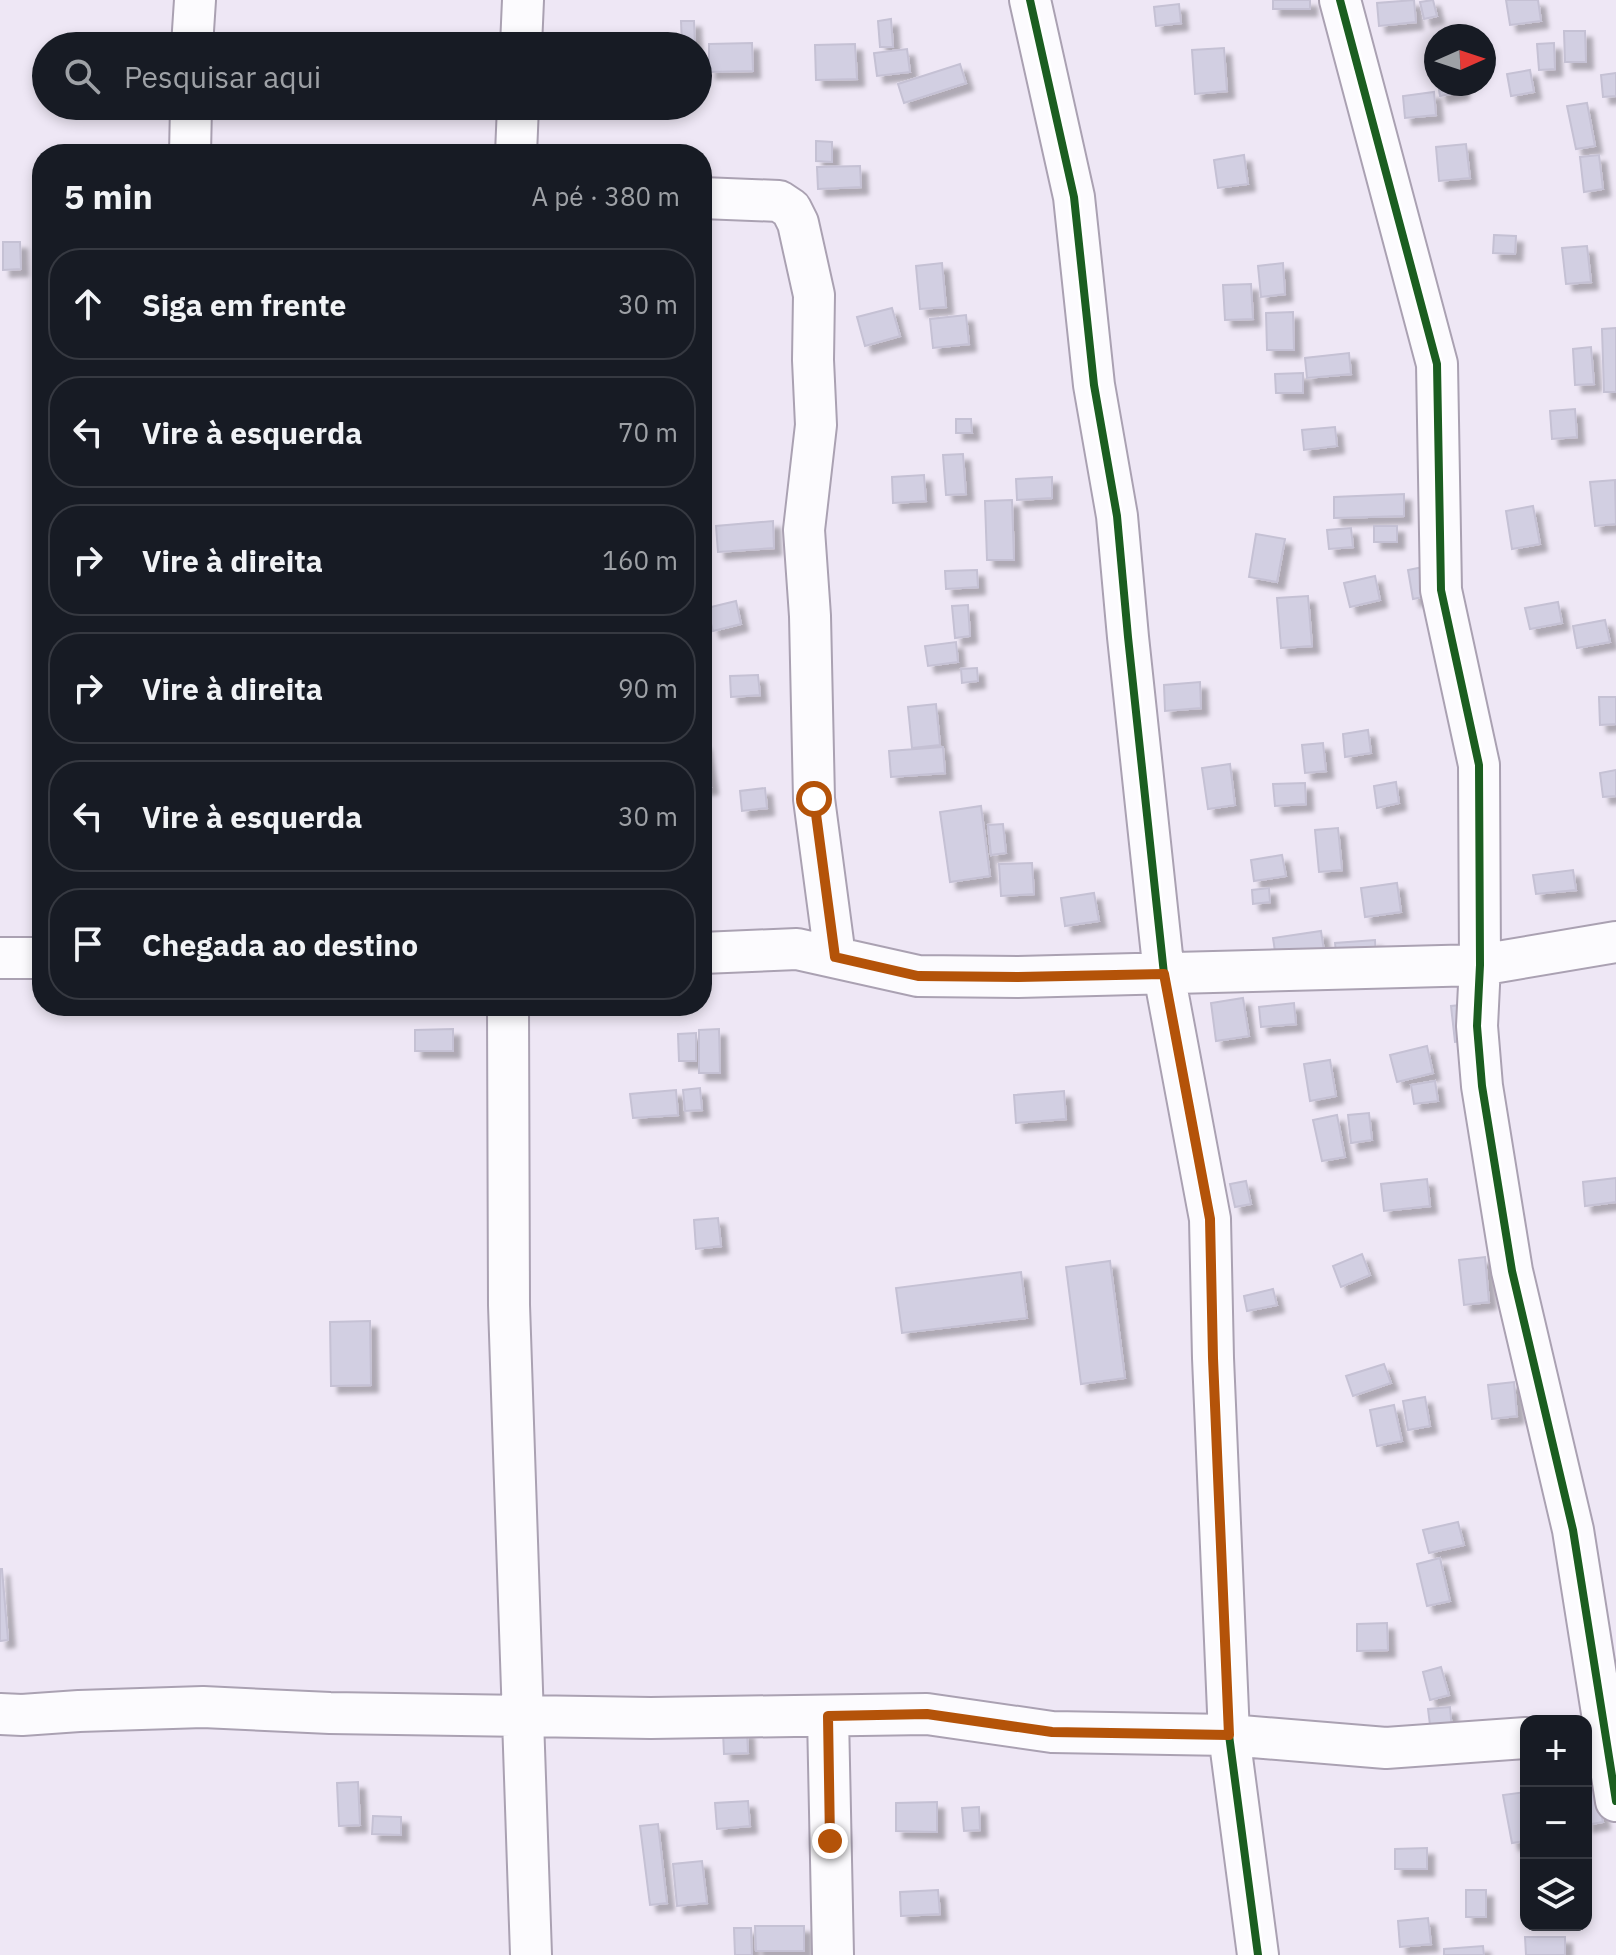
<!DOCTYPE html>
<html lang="pt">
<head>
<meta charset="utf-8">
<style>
  body { margin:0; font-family:"IBM Plex Sans",sans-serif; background:#242831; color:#f1f3f6 }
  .controls { position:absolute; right:24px; bottom:24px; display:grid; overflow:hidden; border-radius:16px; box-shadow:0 4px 12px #0003 }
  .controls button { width:72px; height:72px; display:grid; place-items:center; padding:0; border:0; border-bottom:2px solid #363941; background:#171b24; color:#f1f3f6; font:40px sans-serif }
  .compass { position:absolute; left:1424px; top:24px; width:72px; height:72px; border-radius:50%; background:#171b24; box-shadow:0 4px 12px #0003; rotate:87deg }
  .stop { position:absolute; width:24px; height:24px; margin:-18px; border:6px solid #b45309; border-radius:50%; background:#fff }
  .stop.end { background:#b45309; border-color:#fff; box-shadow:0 2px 8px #0008 }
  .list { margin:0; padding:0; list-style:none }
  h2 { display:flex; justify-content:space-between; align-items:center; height:104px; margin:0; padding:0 32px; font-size:34px }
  h2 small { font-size:26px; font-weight:400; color:#9ea1a6 }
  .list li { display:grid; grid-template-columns:52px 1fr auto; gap:24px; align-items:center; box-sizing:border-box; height:112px; margin:0 16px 16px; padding:0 16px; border:2px solid #363941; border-radius:32px }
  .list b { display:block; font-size:30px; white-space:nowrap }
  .list em { font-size:26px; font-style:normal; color:#9ea1a6 }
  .icon { flex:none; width:44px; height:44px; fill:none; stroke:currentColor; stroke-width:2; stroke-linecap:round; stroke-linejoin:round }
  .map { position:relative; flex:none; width:1616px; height:1955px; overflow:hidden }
  .search { position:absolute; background:#171b24; box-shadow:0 4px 12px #0003; left:32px; top:32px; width:680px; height:88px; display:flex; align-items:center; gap:20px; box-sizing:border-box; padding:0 28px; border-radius:44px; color:#9ea1a6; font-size:30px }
  .panel { position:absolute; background:#171b24; box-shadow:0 4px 12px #0003; left:32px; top:144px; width:680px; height:872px; border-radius:32px }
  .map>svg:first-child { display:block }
  .building { fill:#d2cfe2; stroke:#c5c1d4; stroke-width:2; filter:url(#shadow) }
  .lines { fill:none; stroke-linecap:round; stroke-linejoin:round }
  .minor-casing { stroke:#aaa1b2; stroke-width:44 }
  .minor { stroke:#fcfbfe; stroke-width:40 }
  .cycleway-casing { stroke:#fff; stroke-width:13 }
  .cycleway { stroke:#1b5e20; stroke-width:8 }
  .route { stroke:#b45309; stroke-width:10 }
</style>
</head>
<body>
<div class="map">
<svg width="1616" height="1955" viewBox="0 0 1616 1955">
  <defs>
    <filter id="shadow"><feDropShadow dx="7" dy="7" stdDeviation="2" flood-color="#0004"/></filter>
  </defs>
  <rect width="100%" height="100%" fill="#eee7f5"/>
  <path class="building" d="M1273 0H1310V9H1273Z
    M1414 0 1416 22 1379 26 1377 3Z
    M1433 0 1437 16 1424 19 1420 2Z
    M1506 0H1538L1541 21 1510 25Z
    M1179 4 1181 23 1156 26 1154 7Z
    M891 19 893 47H880L878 21Z
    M681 21H694L695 46H682Z
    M1564 31H1585L1586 62H1565Z
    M752 43 753 71 709 72V44Z
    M1554 43 1555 69 1539 70 1537 44Z
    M855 44 857 79 816 80 815 45Z
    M1224 48 1227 91 1195 94 1192 50Z
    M907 49 910 72 877 76 874 53Z
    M960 64 966 83 904 103 898 84Z
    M1530 70 1534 92 1511 96 1507 74Z
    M1616 73V96L1603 97 1601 75Z
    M1438 84H1461L1462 92 1440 96Z
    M1434 92 1436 115 1405 118 1403 96Z
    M1587 103 1595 146 1576 149 1567 106Z
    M816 141 832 142V162L816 161Z
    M1466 144 1470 178 1439 181 1436 147Z
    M1244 155 1248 184 1218 188 1214 160Z
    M1599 155 1603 189 1584 192 1580 157Z
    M860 166 861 187 818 189 817 167Z
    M1494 235 1516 236 1515 254 1493 253Z
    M3 242H20L21 269 3 270Z
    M1587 246 1591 282 1566 284 1562 248Z
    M942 263 946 307 920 309 916 266Z
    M1283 263 1285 294 1261 297 1258 266Z
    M1251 284 1253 319 1225 320 1223 285Z
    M892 308 900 336 865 346 857 317Z
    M1293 312 1294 350H1267L1266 313Z
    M966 315 969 344 933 348 930 319Z
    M1616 328V392H1604L1602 329Z
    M1591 347 1594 384 1575 385 1573 349Z
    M1349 353 1351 374 1307 378 1305 358Z
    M1303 373V393H1276L1275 374Z
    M1575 409 1577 437 1552 439 1550 411Z
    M956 419H971L972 433H956Z
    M1335 427 1337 446 1304 450 1302 430Z
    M963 454 966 494 946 495 943 455Z
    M924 475 926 501 893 503 892 477Z
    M1052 477V498L1017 500 1016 479Z
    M1615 480 1616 524 1595 526 1590 482Z
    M1404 494V516L1334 518V497Z
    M1012 500 1014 560H987L985 501Z
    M1533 506 1540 544 1512 549 1506 511Z
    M773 521 774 548 718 552 716 526Z
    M1374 526H1397V542H1374Z
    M1351 528 1353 547 1329 549 1327 530Z
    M1256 534 1285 539 1277 582 1249 577Z
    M1428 566 1433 595 1413 599 1408 570Z
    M977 570 978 587 946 589 945 571Z
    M1375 576 1380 600 1350 607 1344 583Z
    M1308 596 1312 646 1281 648 1277 598Z
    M736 601 741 624 713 631 707 608Z
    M1558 602 1562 623 1530 629 1525 608Z
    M968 605 970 636 955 638 952 606Z
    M1605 620 1610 642 1577 648 1573 626Z
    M956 642 958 662 928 666 925 646Z
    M977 668 978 681 962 683 961 669Z
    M758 675 760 695 731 697 730 676Z
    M1200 682 1201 708 1165 711 1164 685Z
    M1599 697H1616V724L1600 725Z
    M936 704 940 745 912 748 908 707Z
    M1368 730 1371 753 1345 757 1343 734Z
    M702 743H704L711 787 702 788Z
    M1323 743 1326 771 1305 773 1302 745Z
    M943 747 945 773 891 777 889 751Z
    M1230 764 1235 805 1208 809 1202 768Z
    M1616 770V796L1603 797 1600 773Z
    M1396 782 1399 803 1377 808 1374 786Z
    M1305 783 1306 804 1275 806 1273 784Z
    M765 788 767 808 742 811 740 791Z
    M981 806 990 876 950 882 940 812Z
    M1003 824 1006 853 991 855 988 825Z
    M1338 828 1342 870 1319 872 1315 830Z
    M1282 855 1286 876 1254 881 1251 860Z
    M1032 863 1034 894 1001 896 999 864Z
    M1573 870 1576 890 1536 894 1533 875Z
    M1397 883 1401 912 1365 917 1361 888Z
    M1269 888 1270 902 1253 904 1252 890Z
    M1094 893 1099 921 1065 926 1061 898Z
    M1321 931 1324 951 1276 958 1273 938Z
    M1375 940 1376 960 1337 964 1335 943Z
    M1243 998 1249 1036 1216 1041 1211 1003Z
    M1294 1003 1296 1024 1261 1027 1259 1007Z
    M1471 1004 1474 1040 1455 1042 1451 1006Z
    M453 1029V1051H415V1030Z
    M719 1029 720 1073H699V1030Z
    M696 1033V1061H679L678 1034Z
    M1427 1046 1433 1073 1397 1082 1390 1055Z
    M1330 1060 1336 1096 1310 1101 1304 1064Z
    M1435 1081 1438 1101 1414 1104 1411 1085Z
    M700 1088 702 1110 685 1111 683 1090Z
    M676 1090 678 1115 633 1118 630 1094Z
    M1064 1091 1066 1119 1016 1123 1014 1095Z
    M1369 1113 1372 1140 1351 1143 1348 1115Z
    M1337 1115 1345 1157 1322 1161 1313 1120Z
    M1616 1178V1202L1585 1206 1583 1182Z
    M1427 1179 1430 1206 1384 1211 1381 1184Z
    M1246 1181 1251 1204 1235 1207 1230 1184Z
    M718 1218 721 1246 696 1249 694 1220Z
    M1362 1254 1370 1275 1341 1287 1333 1266Z
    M1485 1257 1489 1302 1464 1305 1459 1260Z
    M1110 1261 1125 1378 1081 1384 1066 1267Z
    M1021 1272 1027 1318 902 1333 896 1288Z
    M1273 1289 1277 1305 1247 1311 1244 1296Z
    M370 1321 371 1385 331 1386 330 1322Z
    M1384 1364 1391 1383 1353 1396 1346 1376Z
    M1514 1382 1517 1416 1492 1419 1488 1385Z
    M1425 1397 1430 1426 1408 1430 1403 1401Z
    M1394 1405 1402 1441 1377 1446 1370 1410Z
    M1458 1522 1464 1545 1429 1553 1423 1530Z
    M1440 1558 1450 1601 1427 1606 1417 1564Z
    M0 1569H2L8 1640 0 1641Z
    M1387 1623 1388 1650 1357 1651V1624Z
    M1441 1667 1449 1695 1430 1700 1423 1672Z
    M1450 1707 1452 1731 1431 1733 1428 1709Z
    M747 1731 748 1753 724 1754 723 1732Z
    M358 1782 360 1825 339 1826 337 1783Z
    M1595 1784 1603 1822 1586 1825V1786Z
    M1526 1792V1841L1512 1843 1503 1795Z
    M748 1801 750 1826 717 1829 715 1803Z
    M937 1802V1832L896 1831V1803Z
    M979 1807 980 1830 964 1831 962 1808Z
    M373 1816 401 1817V1835L372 1834Z
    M658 1824 667 1903 650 1905 640 1826Z
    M1427 1848V1869H1395V1849Z
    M702 1861 707 1903 677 1906 673 1864Z
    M938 1890 940 1914 901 1916 900 1892Z
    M1466 1890H1486V1917H1466Z
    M1428 1918 1431 1944 1400 1947 1398 1921Z
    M755 1926H804V1951H756Z
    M734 1928H751L752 1955H735Z
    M1525 1937H1565V1955H1526Z
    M1483 1946 1484 1955H1444V1949Z"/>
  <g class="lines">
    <defs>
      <path id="minor" d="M1030 0 1074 197 1094 385 1117 516 1128 637 1164 974 1210 1219 1213 1358 1229 1735 1258 1955
        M1340 0 1437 364 1441 590 1479 765 1480 965 1477 1026 1482 1086 1512 1271 1573 1530 1616 1801
        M192 46 195 0
        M521 46 523 0
        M190 154 191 106
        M516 154 518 106
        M702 198 779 201 791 209 798 223 814 295 813 360 816 425 804 530 810 616 814 799 835 957
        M702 953 797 949 918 976 1018 977 1480 965 1616 942
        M0 958H42
        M508 1006 509 1305 531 1955
        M0 1714 22 1715 79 1711 203 1707 330 1713 651 1718 927 1714 1052 1732 1229 1735 1386 1748 1526 1738
        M828 1716 833 1955"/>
    </defs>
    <use href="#minor" class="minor-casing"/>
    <use href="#minor" class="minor"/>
    <defs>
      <path id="cycleway" d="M1030 0 1074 197 1094 385 1117 516 1128 637 1164 974 1210 1219 1213 1358 1229 1735 1258 1955
        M1340 0 1437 364 1441 590 1479 765 1480 965 1477 1026 1482 1086 1512 1271 1573 1530 1616 1801"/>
    </defs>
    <use href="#cycleway" class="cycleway-casing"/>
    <use href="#cycleway" class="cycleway"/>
  </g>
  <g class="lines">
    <path class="route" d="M814 799 835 957 918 976 1018 977 1164 974 1210 1219 1213 1358 1229 1735 1052 1732 927 1714 828 1716 830 1841"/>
  </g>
</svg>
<div class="controls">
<button>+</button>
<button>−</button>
<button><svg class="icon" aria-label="layers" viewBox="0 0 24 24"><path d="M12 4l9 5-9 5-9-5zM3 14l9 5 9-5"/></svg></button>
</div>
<svg class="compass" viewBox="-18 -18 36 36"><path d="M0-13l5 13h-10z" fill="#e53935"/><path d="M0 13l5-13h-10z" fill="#9ea1a6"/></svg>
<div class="stop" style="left:814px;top:799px"></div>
<div class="stop end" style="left:830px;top:1841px"></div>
<div class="search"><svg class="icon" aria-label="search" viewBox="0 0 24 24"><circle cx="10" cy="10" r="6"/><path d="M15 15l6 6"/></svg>Pesquisar aqui</div>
<section class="panel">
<h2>5 min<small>A pé · 380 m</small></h2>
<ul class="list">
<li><svg class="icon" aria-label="ahead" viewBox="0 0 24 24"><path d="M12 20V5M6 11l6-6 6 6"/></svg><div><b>Siga em frente</b></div><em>30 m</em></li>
<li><svg class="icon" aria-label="left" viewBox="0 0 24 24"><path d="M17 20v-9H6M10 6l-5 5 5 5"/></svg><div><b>Vire à esquerda</b></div><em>70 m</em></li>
<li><svg class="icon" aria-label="right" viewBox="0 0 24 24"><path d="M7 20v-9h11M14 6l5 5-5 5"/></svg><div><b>Vire à direita</b></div><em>160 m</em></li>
<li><svg class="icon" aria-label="right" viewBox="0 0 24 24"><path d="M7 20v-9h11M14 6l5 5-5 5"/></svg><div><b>Vire à direita</b></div><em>90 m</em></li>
<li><svg class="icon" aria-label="left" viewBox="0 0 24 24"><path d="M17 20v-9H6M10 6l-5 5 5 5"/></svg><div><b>Vire à esquerda</b></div><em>30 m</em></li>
<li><svg class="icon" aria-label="arrive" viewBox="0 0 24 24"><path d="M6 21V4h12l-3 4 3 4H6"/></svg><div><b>Chegada ao destino</b></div></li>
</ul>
</section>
</div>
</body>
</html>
